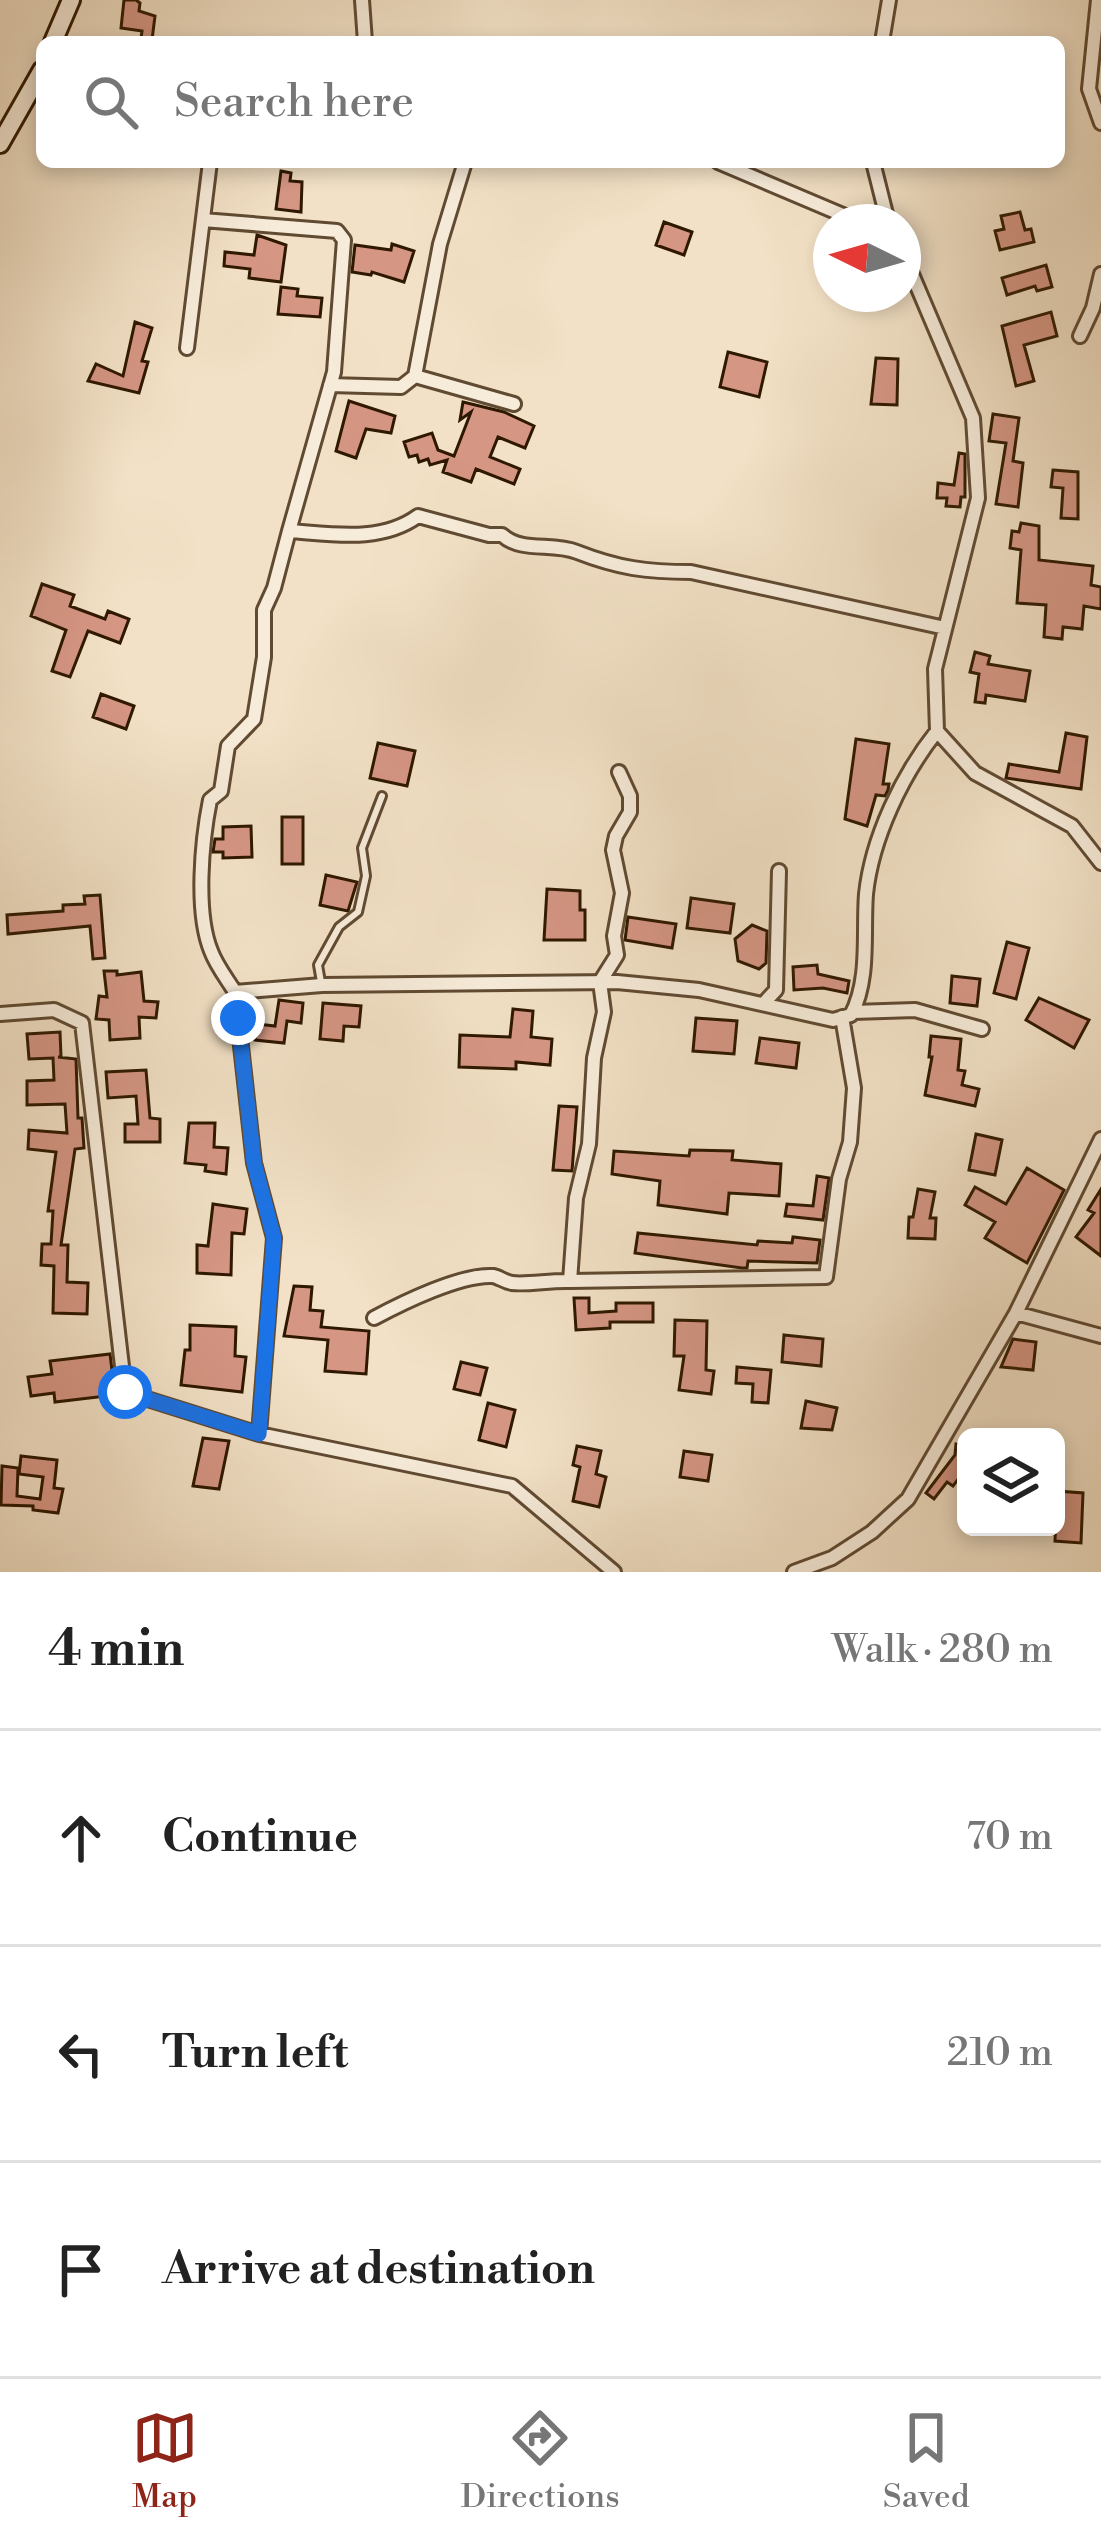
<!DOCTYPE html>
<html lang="en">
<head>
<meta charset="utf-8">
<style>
  body { margin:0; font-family:"Libre Bodoni",serif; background:#f2f2f2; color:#222 }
  .controls { position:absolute; right:36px; bottom:36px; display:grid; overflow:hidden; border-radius:18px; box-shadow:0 6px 18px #0003 }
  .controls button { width:108px; height:108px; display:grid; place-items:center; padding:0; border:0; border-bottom:3px solid #e0e0e0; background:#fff; color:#222; font:60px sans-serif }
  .compass { position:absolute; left:813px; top:204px; width:108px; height:108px; border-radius:50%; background:#fff; box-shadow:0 6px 18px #0003; rotate:275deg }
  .stop { position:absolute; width:36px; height:36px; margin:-27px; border:9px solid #1a73e8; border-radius:50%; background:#fff }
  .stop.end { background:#1a73e8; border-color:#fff; box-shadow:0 3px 12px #0008 }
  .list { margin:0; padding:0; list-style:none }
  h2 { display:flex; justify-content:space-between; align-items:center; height:156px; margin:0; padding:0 48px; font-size:51px }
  h2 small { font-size:39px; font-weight:400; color:#767676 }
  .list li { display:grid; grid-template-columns:78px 1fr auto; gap:36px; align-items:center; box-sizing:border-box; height:216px; padding:0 48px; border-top:3px solid #e0e0e0 }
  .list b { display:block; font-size:45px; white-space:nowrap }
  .list em { font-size:39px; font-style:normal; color:#767676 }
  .icon { flex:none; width:66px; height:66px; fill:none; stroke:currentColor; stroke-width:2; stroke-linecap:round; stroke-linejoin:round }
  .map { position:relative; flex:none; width:1101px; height:1572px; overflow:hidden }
  .search { position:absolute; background:#fff; box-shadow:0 6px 18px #0003; left:36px; right:36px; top:36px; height:132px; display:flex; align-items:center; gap:30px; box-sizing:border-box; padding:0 42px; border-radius:18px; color:#767676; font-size:45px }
  .sheet { height:804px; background:#fff }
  nav { display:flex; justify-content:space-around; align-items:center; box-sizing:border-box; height:168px; border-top:3px solid #e0e0e0; background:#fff; font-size:33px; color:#767676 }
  nav a { display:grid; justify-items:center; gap:6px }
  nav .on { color:#8f2418 }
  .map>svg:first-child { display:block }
  .building { fill:#d59684; stroke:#2f1800; stroke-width:3 }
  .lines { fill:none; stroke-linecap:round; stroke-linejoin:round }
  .lane-casing { stroke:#604a32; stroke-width:12 }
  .street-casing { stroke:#604a32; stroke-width:18 }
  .secondary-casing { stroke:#2f1800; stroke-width:22 }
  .lane { stroke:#f7ecda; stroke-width:6 }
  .street { stroke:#f7ecda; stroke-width:12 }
  .secondary { stroke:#f7ecda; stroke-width:16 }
  .route { stroke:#1a73e8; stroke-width:15 }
</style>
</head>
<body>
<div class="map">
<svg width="1101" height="1572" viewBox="0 0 1101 1572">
  <rect width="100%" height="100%" fill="#f2e1c6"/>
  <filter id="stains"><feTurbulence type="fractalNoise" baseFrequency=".00167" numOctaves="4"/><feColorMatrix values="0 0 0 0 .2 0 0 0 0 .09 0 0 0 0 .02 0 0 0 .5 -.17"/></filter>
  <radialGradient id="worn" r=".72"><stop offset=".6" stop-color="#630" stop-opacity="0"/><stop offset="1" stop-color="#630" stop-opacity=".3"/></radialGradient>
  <path class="building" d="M124 0H136L140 3 139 11 155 16 152 40 141 38 142 31 121 28Z
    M281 171 291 173 290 181 302 182 301 212 276 209Z
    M1020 212 1025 230 1031 229 1034 242 1000 250 995 231 1004 229 1001 216Z
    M664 222 692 232 684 255 656 245Z
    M257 235 286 245 281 282 249 278 250 269 224 266 225 252 254 255Z
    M392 244 414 251 404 282 372 272 371 275 352 272 355 245 391 250Z
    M1046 265 1052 287 1037 291 1035 286 1007 295 1002 278Z
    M281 287 298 289 297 296 322 298 320 317 278 314Z
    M1051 312 1057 336 1024 345 1034 381 1016 386 1002 326Z
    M135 322 152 328 142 361 148 362 139 393 88 381 96 364 123 376Z
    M728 352 767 362 759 397 720 387Z
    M876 358 898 359 897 405 871 404Z
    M349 401 395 416 391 433 366 429 356 458 336 451Z
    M463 402 504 412 534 426 525 448 498 437 490 457 520 469 514 484 476 469 471 482 443 472 447 460 430 465 428 459 419 462 417 455 409 457 404 442 432 433 438 450 454 456 471 412 460 420Z
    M993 414 1019 418 1013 461 1023 463 1018 507 996 504 1006 443 989 441Z
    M959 453 965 454V497H961L960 507 946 506 947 498H937L938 483 954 485Z
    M1053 470 1078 472V519L1061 518 1063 488 1051 487Z
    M1021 523 1039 526V560L1093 566 1091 585 1101 587V609L1084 606 1082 629 1063 627 1062 639 1044 637 1046 605 1017 603 1021 550 1010 548 1012 531 1019 532Z
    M42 584 74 595 70 606 105 619 108 611 129 619 120 643 88 631 70 677 52 671 66 630 31 616Z
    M975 652 990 656 988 664 1030 671 1025 701 986 695 985 703 975 702 979 674 970 672Z
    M101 694 134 706 126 729 93 717Z
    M1066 733 1087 737 1081 789 1006 778 1009 764 1059 772Z
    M856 739 889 744 883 784H889L888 790 885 796 876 795 867 826 845 819Z
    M378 743 415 751 407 786 370 778Z
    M282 817H303V864H282Z
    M251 826 252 857 223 858V852H213L215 839H223V827Z
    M326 875 357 882 348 911 320 905Z
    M547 889 580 891V910H585V940H544Z
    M100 895 105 958 93 959 90 926 8 934 7 915 63 911V905L85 904 84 896Z
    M691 898 734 904 730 933 687 928Z
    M628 917 676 924 672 948 625 940Z
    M752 925 767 931 766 963 759 969 738 961 735 939Z
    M1007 942 1029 948 1016 999 994 993Z
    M817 965 818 974 849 981 847 993 823 988 794 990 793 967Z
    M104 971H117V975L141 972 144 1001 158 1002 156 1018 139 1017 140 1038 110 1040 109 1020 96 1019 99 996 107 997Z
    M952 976 980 979 977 1006 950 1003Z
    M1039 998 1089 1020 1074 1048 1026 1020Z
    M279 1000 303 1003 301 1023 287 1021 284 1043 255 1040 257 1024 275 1026Z
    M323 1003 361 1006 359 1027 344 1026 343 1041 320 1039Z
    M513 1009 533 1011 531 1037 552 1039 550 1065 516 1062V1069L459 1067 460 1035 510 1037Z
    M696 1018 737 1021 734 1054 693 1051Z
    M60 1032 61 1057H58L76 1059 78 1118H82L84 1148 75 1149 61 1245H68L67 1282 88 1283 87 1314 53 1313 54 1266 41 1265 42 1244H51L53 1211H48L56 1152 28 1149 29 1130 67 1133 65 1104 27 1105V1081L54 1080 53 1058 29 1059 27 1034Z
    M931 1036 961 1039 958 1070 965 1071 962 1085 979 1089 975 1106 925 1095 932 1057H929Z
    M760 1038 799 1043 796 1068 756 1063Z
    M146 1070 150 1118 160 1119V1142H125V1124H138L136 1096 108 1098 106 1072Z
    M559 1106 577 1107 572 1171 553 1170Z
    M189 1123H215L214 1147 228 1148 226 1174 205 1171 206 1165 185 1163Z
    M976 1134 1002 1140 995 1175 969 1170Z
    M690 1150 733 1151 732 1160 781 1164 779 1196 729 1193 727 1214 658 1205 660 1181 612 1174 614 1151 689 1156Z
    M1027 1168 1064 1190 1027 1263 985 1238 995 1222 965 1205 975 1187 1006 1204Z
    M817 1176 829 1178 823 1220 785 1216 787 1204 813 1206Z
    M918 1189 935 1192 930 1218H936L935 1239 908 1238 909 1217H913Z
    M1101 1189V1256L1076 1237 1094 1213 1088 1210Z
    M213 1204 247 1209 244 1234 232 1233 231 1275 197 1273V1245L208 1246Z
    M638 1233 757 1245 758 1241 792 1243 793 1237 820 1240 817 1263 748 1261 747 1268H742L635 1253Z
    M294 1286 312 1287 310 1310 323 1311 321 1327 369 1331 366 1374 325 1371 328 1340 284 1336Z
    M574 1298H589V1313L616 1311V1303H653V1322H610V1328L576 1330Z
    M675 1320 707 1321 706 1370 714 1371 711 1394 679 1390 684 1356H674Z
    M190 1325 236 1327 235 1356 246 1357 242 1392 181 1385 185 1350H190Z
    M784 1335 823 1339 821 1366 782 1362Z
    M1013 1339 1036 1342 1033 1370 1001 1367Z
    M110 1354 115 1395 55 1402 54 1393 31 1396 28 1377 52 1374 50 1361Z
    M461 1362 487 1368 480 1395 454 1389Z
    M737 1367 771 1370 768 1403 752 1402 753 1384 736 1383Z
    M806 1401 837 1408 832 1430 801 1428Z
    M488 1403 515 1410 506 1447 479 1440Z
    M203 1438 229 1441 219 1489 193 1486Z
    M956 1444 966 1445V1469L953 1486 947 1482 934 1499 926 1493 955 1455Z
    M577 1446 601 1451 596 1474 606 1477 599 1507 573 1501 580 1467 573 1465Z
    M684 1451 712 1455 708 1481 680 1477Z
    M21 1456 57 1460 54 1488 63 1489 58 1513 33 1510V1506L1 1505 2 1466 18 1468 17 1496 40 1499 43 1477 19 1474Z
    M1057 1491 1083 1493 1081 1543 1055 1541Z"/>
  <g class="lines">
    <defs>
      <path id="lane" d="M321 982 318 965 339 927 358 912 366 876 362 848 382 796"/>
      <path id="street" d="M362 0 365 42
        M1098 0 1089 89 1101 123
        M882 42 889 0
        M718 162 850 218 870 222
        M873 162 888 222
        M203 220 337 231 344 240 334 372 289 531
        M903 253 973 418 978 498 935 669 937 731 975 773 1072 826 1101 863
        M1080 336 1093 308 1101 274
        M187 348 210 162
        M415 376 514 404
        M330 385 401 387 415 376 440 244 465 162
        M619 772 630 796V812L616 836 613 850 622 893 614 936 617 955 600 982 604 1012 594 1058 589 1144 576 1198 570 1281 826 1277 839 1179 850 1142 854 1088 842 1017
        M235 992C227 979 216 965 211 951 195 912 202 840 210 800L221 791 228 746 254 719 264 657V610L274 588 289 531C333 534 381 543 418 516L489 535H502C522 553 552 542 577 552 618 568 646 572 691 572L945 628
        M764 1003 776 990 779 871
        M853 1012 915 1010 982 1029
        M0 1014 54 1010 82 1023 125 1392 259 1434 512 1486 614 1572
        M1016 1313 1101 1336
        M374 1318C402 1303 461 1274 493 1276 499 1277 505 1282 512 1283 528 1285 551 1280 570 1281
        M259 1434 274 1238 254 1163 235 992 322 985 617 982 699 990 833 1020 851 1015C870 980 863 933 866 894 872 838 902 775 937 731
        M794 1572 832 1558 872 1532 908 1499 1016 1313 1101 1139"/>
      <path id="secondary" d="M53 42 71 0
        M0 144 42 70"/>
    </defs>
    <use href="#lane" class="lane-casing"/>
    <use href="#street" class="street-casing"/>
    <use href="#secondary" class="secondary-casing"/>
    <use href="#lane" class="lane"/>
    <use href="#street" class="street"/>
    <use href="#secondary" class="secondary"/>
  </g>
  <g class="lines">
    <path class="route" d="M125 1392 259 1434 274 1238 254 1163 238 1018"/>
  </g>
  <rect width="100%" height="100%" filter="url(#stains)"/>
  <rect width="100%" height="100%" fill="url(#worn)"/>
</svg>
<div class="controls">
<button><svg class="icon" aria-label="layers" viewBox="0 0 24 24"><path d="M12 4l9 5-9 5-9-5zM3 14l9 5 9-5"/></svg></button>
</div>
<svg class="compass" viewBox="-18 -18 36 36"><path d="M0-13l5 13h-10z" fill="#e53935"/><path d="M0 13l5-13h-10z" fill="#767676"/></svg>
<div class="stop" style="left:125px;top:1392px"></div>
<div class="stop end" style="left:238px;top:1018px"></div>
<div class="search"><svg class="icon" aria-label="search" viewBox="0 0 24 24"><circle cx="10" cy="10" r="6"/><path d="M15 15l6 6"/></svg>Search here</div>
</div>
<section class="sheet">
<h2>4 min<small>Walk · 280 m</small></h2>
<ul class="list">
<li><svg class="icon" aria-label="ahead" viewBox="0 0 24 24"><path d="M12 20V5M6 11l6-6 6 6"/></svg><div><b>Continue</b></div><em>70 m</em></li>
<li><svg class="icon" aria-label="left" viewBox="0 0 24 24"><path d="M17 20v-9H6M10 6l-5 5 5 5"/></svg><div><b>Turn left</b></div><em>210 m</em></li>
<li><svg class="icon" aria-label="arrive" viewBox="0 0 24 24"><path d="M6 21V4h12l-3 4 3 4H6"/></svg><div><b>Arrive at destination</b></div></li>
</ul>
</section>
<nav>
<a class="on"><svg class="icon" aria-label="map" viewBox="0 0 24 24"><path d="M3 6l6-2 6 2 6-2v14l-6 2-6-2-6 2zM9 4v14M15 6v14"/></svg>Map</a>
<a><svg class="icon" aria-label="directions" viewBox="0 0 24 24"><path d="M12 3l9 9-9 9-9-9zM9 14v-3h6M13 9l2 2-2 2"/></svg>Directions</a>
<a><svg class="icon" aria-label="saved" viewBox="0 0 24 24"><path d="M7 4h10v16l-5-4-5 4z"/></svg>Saved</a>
</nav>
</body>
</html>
